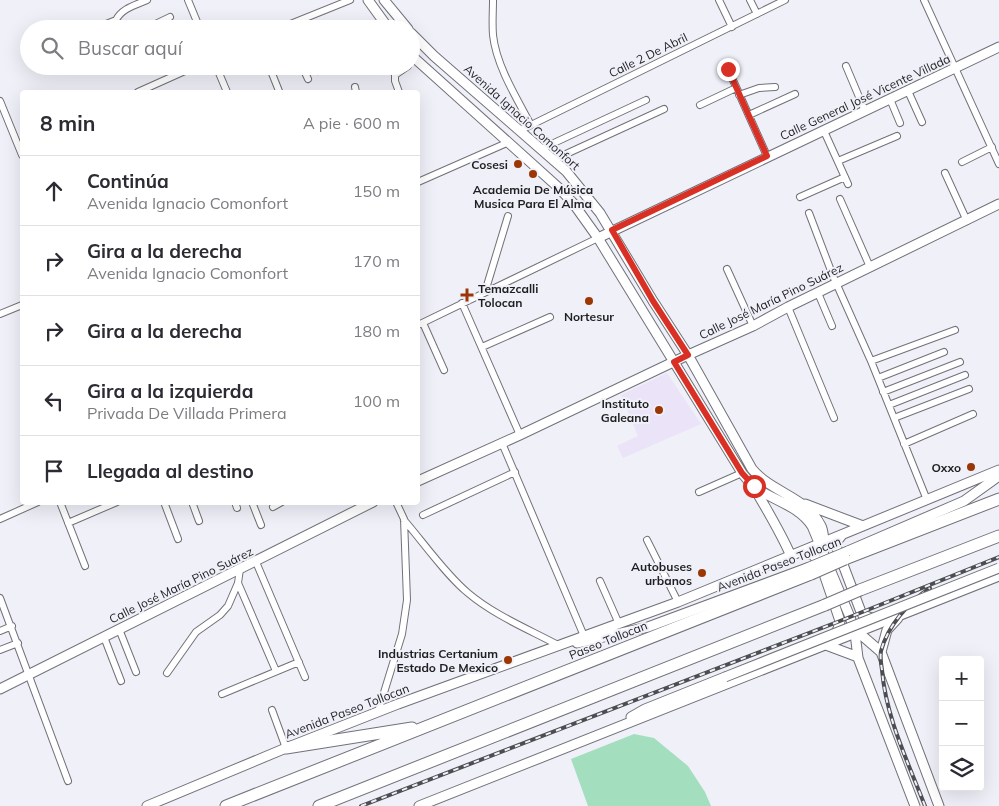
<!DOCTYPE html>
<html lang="es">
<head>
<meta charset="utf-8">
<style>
  body { margin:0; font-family:Mulish,sans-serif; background:#f2f2f3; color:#2b2b33 }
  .controls { position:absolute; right:15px; bottom:15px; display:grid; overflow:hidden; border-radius:5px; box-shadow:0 5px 20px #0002 }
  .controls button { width:45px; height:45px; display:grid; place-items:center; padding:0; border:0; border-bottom:1px solid #e1e1e2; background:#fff; color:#2b2b33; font:25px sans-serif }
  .stop { position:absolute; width:15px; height:15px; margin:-11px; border:4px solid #d93025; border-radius:50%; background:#fff }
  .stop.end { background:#d93025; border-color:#fff; box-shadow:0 1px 5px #0008 }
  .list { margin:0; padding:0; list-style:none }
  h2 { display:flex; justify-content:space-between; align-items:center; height:65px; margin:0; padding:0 20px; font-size:21px }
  h2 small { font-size:16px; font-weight:400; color:#7c7c81 }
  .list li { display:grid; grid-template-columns:32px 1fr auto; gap:15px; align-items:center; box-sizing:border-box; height:70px; padding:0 20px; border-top:1px solid #e1e1e2 }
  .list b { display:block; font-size:19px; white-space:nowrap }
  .list p { margin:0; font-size:16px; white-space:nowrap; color:#7c7c81 }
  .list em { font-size:16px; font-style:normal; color:#7c7c81 }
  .icon { flex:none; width:28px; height:28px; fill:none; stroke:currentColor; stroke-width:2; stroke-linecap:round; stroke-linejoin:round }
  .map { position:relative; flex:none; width:999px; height:806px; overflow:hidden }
  .search { position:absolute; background:#fff; box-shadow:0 5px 20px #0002; left:20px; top:20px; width:400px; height:55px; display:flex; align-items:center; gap:12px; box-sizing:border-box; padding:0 18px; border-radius:28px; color:#7c7c81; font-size:19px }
  .panel { position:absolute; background:#fff; box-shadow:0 5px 20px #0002; left:20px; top:90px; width:400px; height:415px; border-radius:5px }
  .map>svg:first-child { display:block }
  .education { fill:#ebe3f8 }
  .green { fill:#a3dfbf }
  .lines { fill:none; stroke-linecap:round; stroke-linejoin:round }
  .street-casing { stroke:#717279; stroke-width:8 }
  .secondary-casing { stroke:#717279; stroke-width:11 }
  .highway-casing { stroke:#717279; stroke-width:13 }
  .street { stroke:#fff; stroke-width:6 }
  .secondary { stroke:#fff; stroke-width:9 }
  .highway { stroke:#fff; stroke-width:11 }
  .rail-casing { stroke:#4d4e52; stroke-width:4 }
  .rail { stroke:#eff0f8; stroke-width:2; stroke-dasharray:5.5; stroke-linecap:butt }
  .secondary-bridge-casing { stroke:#717279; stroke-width:11; stroke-linecap:butt }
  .highway-bridge-casing { stroke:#717279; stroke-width:13; stroke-linecap:butt }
  .secondary-bridge { stroke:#fff; stroke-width:9 }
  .highway-bridge { stroke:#fff; stroke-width:11 }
  .route { stroke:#d93025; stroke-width:6 }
  .poi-dot { fill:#9b3704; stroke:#eff0f8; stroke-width:2 }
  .labels { text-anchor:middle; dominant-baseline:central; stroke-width:4; stroke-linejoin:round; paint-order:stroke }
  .street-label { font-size:12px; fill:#1f1f22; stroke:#eff0f8 }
  .poi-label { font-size:12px; font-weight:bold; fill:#1f1f22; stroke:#eff0f8; text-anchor:end }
</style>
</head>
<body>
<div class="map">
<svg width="999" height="806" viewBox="0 0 999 806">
  <rect width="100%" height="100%" fill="#eff0f8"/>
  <path class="education" d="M667 373 701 424 623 458 617 446 638 436 621 395Z"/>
  <path class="green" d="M634 734 654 738 688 766 705 792 711 806H588L571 759Z"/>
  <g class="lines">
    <defs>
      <path id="street" d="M188 0 200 29
        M493 0C493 12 492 23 493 35 496 65 517 99 531 125
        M719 0 732 27
        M750 0 757 14
        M924 0 999 164
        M116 20C122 8 136 5 147 0
        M116 20 120 29
        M94 29 116 20
        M145 29 170 17
        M278 29 350 0
        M216 66 227 92
        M269 66 279 91
        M302 66 308 79
        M316 66 318 71
        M846 66 865 111
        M728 69 767 156
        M355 87 356 92
        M908 91 922 122
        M138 92 196 66
        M399 92 395 81V75L408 66
        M739 95 759 88 775 87
        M890 99 900 123
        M0 101 22 155
        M700 105 736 88
        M749 115 795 94
        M521 130 785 0
        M824 131 848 184
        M541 149 646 100
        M553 160 664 109
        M838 161 897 136
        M962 162 992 147
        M945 173 967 221
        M418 182 509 142
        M800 197 845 177
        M840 199 870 267
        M809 213 833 276 871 361 927 500
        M727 269 753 326
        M485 292 508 216
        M818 293 832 326
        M462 303 520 435
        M788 307 834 418
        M0 314 22 305
        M423 323 444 370
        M418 325 598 238
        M482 347 550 317
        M871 361 955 330
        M878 378 944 352
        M883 392 960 362
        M889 405 965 375
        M894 418 969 389
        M502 443 584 636
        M904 444 973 414
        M699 492 742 473
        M60 502 85 566
        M164 502 178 539
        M192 502 199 521
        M235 502 237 508
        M252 502 261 525
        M273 507 282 502
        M423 515 515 472
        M0 519 38 502
        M404 520C423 542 446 575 468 593 494 615 528 629 558 645
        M68 523 117 502
        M647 540 678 602
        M256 562 305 677
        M600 581 619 624
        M238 583 276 671
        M0 598 68 781
        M119 629 136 672
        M0 631 12 626
        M104 637 121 681
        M0 650 18 643
        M167 673 196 632 220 615 228 606 238 583 240 569
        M222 694 299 662
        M272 710 286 748
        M378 712 402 634 407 600 404 519 396 502"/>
      <path id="secondary" d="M368 0 389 29
        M384 0 408 29
        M411 33 434 56 566 171 600 213 653 301 688 355 752 469C772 493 807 497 821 526 824 532 823 539 825 545
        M411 55 559 188 573 203 598 238 742 473C746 478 750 484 756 488 775 501 799 506 812 526L850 617 855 633 858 658 915 806
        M598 238 999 47
        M418 481 520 435 688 355 753 326 788 307 999 204
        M754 487C766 509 780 531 790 554
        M805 504 863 526
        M842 535 838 540 836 546 861 612 863 615 877 620
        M848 551 964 501 999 476
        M800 552 813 555 821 565 840 621 838 629 834 635
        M858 632 881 652 939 806
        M577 643 648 627 807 568
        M826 645 858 657
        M881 652 887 630 898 618
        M0 689 373 502
        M631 717 645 709 725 677
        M147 806 286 748 398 704 678 602 999 470
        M419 806 999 576"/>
      <path id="highway" d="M845 559 999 499
        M860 590 999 536
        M286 748 412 728
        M226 806 811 574
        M319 806 825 605"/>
    </defs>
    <use href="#street" class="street-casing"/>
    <use href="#secondary" class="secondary-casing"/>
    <use href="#highway" class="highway-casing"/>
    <use href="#street" class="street"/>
    <use href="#secondary" class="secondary"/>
    <use href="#highway" class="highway"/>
    <defs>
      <path id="rail" d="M361 806 840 621 999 557
        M925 806C908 762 886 718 882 670 881 664 880 657 881 651 888 625 909 602 930 588"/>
    </defs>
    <use href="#rail" class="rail-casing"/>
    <use href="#rail" class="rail"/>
    <defs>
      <path id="secondary-bridge" d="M807 568 848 551
        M725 677 999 568"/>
      <path id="highway-bridge" d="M811 574 845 559
        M825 605 860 590"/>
    </defs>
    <use href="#secondary-bridge" class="secondary-bridge-casing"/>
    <use href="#highway-bridge" class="highway-bridge-casing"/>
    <use href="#secondary-bridge" class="secondary-bridge"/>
    <use href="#highway-bridge" class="highway-bridge"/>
  </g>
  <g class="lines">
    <path class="route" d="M728 69 767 156 612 230 653 301 688 355 674 362 742 473 754 486"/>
  </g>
  <g class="poi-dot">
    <circle cx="518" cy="164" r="5"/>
    <circle cx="533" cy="174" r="5"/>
    <path d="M464.5 287.5h5v5h5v5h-5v5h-5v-5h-5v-5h5z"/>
    <circle cx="589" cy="301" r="5"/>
    <circle cx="659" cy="410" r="5"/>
    <circle cx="971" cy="467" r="5"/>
    <circle cx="702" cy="573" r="5"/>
    <circle cx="508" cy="660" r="5"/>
  </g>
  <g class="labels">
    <g class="street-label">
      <text transform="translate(648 55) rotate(-26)">Calle 2 De Abril</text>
      <text transform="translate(865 97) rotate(-25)">Calle General José Vicente Villada</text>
      <text transform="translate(522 117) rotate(42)">Avenida Ignacio Comonfort</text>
      <text transform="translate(771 301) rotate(-26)">Calle José María Pino Suárez</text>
      <text transform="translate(779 564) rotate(-21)">Avenida Paseo Tollocan</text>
      <text transform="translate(181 585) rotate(-26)">Calle José María Pino Suárez</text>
      <text transform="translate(608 640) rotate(-22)">Paseo Tollocan</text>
      <text transform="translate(347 711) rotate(-21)">Avenida Paseo Tollocan</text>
    </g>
    <g class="poi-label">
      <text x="508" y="164">Cosesi</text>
      <text x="533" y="189" text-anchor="middle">Academia De Música<tspan x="533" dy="14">Musica Para El Alma</tspan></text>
      <text x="478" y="288" text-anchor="start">Temazcalli<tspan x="478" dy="14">Tolocan</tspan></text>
      <text x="589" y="316" text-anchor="middle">Nortesur</text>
      <text x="649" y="403">Instituto<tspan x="649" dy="14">Galeana</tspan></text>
      <text x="961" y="467">Oxxo</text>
      <text x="692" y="566">Autobuses<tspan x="692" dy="14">urbanos</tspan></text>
      <text x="498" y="653">Industrias Certanium<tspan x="498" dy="14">Estado De Mexico</tspan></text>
    </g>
  </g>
</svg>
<div class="controls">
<button>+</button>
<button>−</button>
<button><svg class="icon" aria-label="layers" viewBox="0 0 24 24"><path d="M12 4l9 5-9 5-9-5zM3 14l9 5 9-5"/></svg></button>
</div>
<div class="stop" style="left:754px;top:486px"></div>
<div class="stop end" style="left:728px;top:69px"></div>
<div class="search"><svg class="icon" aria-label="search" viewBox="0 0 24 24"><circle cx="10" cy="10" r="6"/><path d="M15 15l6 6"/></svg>Buscar aquí</div>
<section class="panel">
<h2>8 min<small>A pie · 600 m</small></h2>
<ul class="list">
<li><svg class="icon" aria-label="ahead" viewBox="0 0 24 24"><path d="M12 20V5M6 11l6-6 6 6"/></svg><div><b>Continúa</b><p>Avenida Ignacio Comonfort</p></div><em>150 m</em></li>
<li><svg class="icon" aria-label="right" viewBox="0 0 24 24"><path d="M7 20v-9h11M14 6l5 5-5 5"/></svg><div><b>Gira a la derecha</b><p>Avenida Ignacio Comonfort</p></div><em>170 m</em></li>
<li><svg class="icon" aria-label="right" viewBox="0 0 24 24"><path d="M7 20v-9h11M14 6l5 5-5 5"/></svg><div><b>Gira a la derecha</b></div><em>180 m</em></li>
<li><svg class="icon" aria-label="left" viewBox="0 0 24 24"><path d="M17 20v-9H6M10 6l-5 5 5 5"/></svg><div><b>Gira a la izquierda</b><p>Privada De Villada Primera</p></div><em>100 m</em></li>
<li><svg class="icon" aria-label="arrive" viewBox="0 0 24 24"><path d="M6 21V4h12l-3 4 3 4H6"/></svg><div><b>Llegada al destino</b></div></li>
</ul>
</section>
</div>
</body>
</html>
